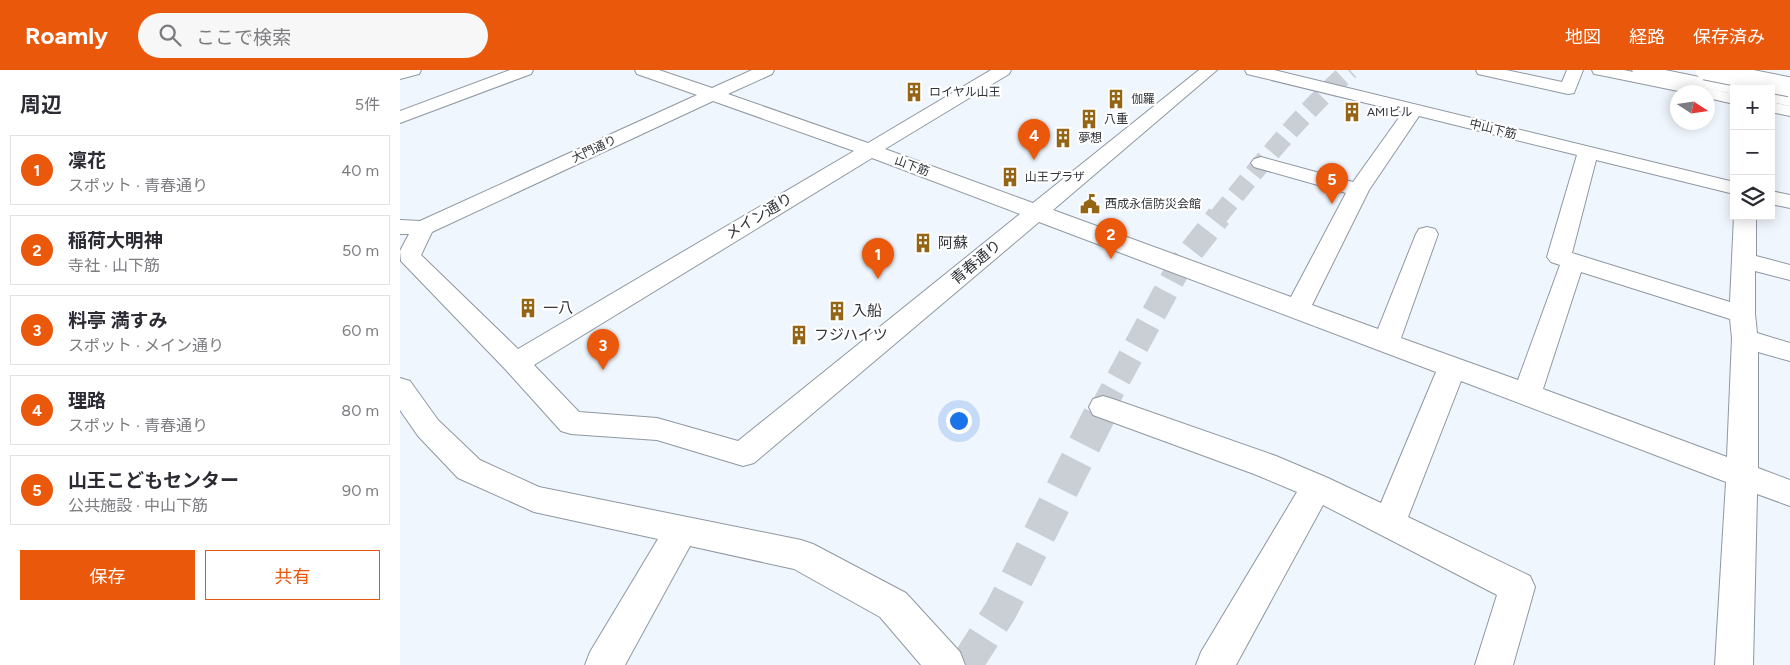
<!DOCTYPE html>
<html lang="ja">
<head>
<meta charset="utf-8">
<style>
  body { margin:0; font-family:Figtree,"Noto Sans JP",sans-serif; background:#f7f7f7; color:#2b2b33 }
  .controls { position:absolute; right:15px; top:15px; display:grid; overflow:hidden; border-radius:0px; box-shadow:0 2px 12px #0003 }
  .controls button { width:45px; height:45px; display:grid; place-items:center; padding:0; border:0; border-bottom:1px solid #e1e1e2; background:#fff; color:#2b2b33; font:25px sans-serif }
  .compass { position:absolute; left:1270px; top:15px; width:45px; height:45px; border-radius:50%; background:#fff; box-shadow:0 2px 12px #0003; rotate:102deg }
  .you { position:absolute; left:558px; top:350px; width:18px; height:18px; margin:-12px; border:4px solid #fff; border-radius:50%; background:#1a73e8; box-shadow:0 0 0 8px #1a73e833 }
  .badge { display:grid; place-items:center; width:32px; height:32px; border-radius:50%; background:#ea580c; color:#fff; font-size:16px; font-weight:700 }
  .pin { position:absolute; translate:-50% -41px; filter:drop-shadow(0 1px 2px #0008) }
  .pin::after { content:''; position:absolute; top:26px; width:18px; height:15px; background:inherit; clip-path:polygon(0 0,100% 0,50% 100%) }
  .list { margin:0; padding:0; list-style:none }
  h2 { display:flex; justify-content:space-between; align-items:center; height:65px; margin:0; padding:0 20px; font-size:21px }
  h2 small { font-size:16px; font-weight:400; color:#7c7c81 }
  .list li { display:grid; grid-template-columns:32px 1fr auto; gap:15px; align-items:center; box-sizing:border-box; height:70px; margin:0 10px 10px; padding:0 10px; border:1px solid #e1e1e2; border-radius:0px }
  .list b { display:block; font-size:19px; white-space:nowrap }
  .list p { margin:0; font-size:16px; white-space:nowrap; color:#7c7c81 }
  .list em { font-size:16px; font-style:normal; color:#7c7c81 }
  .actions { display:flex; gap:10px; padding:15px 20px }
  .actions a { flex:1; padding:11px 0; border:1px solid #ea580c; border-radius:0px; text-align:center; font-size:18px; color:#ea580c }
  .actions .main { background:#ea580c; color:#fff }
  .icon { flex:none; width:28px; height:28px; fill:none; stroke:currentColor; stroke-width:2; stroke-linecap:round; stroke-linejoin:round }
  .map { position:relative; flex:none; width:1390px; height:595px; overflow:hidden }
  header { display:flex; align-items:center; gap:30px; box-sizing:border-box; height:70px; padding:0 25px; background:#ea580c; color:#fff }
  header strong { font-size:24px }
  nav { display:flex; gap:28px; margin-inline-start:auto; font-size:18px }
  .search { width:350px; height:45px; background:#f7f7f7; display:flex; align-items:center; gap:12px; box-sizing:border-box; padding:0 18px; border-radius:28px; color:#7c7c81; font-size:19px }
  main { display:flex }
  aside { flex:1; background:#fff }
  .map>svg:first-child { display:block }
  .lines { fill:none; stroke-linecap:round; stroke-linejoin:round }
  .minor-tunnel-far2 { stroke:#cacfd6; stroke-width:19; stroke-dasharray:19 9; stroke-linecap:butt }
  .minor-tunnel-far1 { stroke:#cacfd6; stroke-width:25; stroke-dasharray:25 12; stroke-linecap:butt }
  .minor-tunnel { stroke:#cacfd6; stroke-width:33; stroke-dasharray:33 17; stroke-linecap:butt }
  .minor-casing { stroke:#8f97a1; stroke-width:2 }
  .highway-casing { stroke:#8f97a1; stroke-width:2 }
  .minor { fill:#fff; fill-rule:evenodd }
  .highway { fill:#fff; fill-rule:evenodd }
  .highway-bridge-casing { stroke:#8f97a1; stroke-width:21; stroke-linecap:butt }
  .highway-bridge { stroke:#fff; stroke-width:19 }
  .labels { text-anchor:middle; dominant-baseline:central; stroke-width:4.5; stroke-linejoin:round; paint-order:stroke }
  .far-poi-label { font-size:12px; fill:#313439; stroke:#fff; text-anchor:start }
  .far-street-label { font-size:12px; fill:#313439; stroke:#fff }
  .street-label { font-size:15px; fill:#313439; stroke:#fff }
  .poi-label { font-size:15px; fill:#313439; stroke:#fff; text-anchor:start }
</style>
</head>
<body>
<header>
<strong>Roamly</strong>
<div class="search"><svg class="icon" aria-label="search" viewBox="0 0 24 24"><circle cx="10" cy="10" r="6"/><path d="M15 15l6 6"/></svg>ここで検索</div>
<nav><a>地図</a><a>経路</a><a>保存済み</a></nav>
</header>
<main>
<aside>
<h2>周辺<small>5件</small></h2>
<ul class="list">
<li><span class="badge">1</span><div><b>凜花</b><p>スポット · 青春通り</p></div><em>40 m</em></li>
<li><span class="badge">2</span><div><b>稲荷大明神</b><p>寺社 · 山下筋</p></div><em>50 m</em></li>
<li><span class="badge">3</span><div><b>料亭 満すみ</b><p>スポット · メイン通り</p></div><em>60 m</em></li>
<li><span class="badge">4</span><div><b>理路</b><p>スポット · 青春通り</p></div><em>80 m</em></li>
<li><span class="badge">5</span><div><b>山王こどもセンター</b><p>公共施設 · 中山下筋</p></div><em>90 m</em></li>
</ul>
<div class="actions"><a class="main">保存</a><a>共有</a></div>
</aside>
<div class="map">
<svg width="1390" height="595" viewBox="0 0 1390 595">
  <rect width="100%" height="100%" fill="#f0f6fd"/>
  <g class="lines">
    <path class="minor-tunnel-far2" d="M818 147C859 96 901 44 950 0"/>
    <path class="minor-tunnel-far1" d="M701 341 779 197 819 146"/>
    <path class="minor-tunnel" d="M566 595 601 540 702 340"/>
    <defs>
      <path id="minor" d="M0 0H21L19 4 0 9Z
        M110 0H133L131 4 0 53V41Z
        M235 0H259L312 18 352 0H374L372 4 328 24 468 73 591 0H611L609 4 485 79 633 133 799 0H817L653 140 891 227 946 123 854 97 851 93 854 89 861 87 953 112 1003 42 847 4 845 0H874L1334 112V124L1196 90 1172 183 1330 232 1334 146H1356V186L1390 195V210L1355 201V244L1357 263 1390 273V291L1358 282V398L1390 410V436L1357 424 1353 595H1315L1326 412 1061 311 1008 447 1130 506 1135 517 1113 595H1075L1097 525 923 435 836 595H796L801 582 897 422 854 404 693 345 689 337 693 329 703 326 713 329 876 386 928 408 981 433 1036 302 639 152 354 393 343 396 257 370 171 364 161 361 106 300 1 191 0 181 9 164H0V150L20 151 297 25 237 4ZM313 31 454 81 118 279 21 185 32 162ZM1019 46 1177 85 1147 187 1151 192 1160 195 1118 310 1001 268 1038 164 1035 159 1027 157 1019 159 1016 164 978 259 912 235 969 120ZM472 88 620 144 338 371 257 348 179 342 134 295ZM1181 202 1330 249 1332 268 1327 387 1143 319Z
        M1076 0H1106L1162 12 1167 0H1183L1174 23 1168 24 1078 4Z
        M1192 0H1224L1334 24V34L1308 28V22H1283L1200 5 1194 4Z
        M1371 32 1390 36V46L1371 42Z
        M1371 121 1390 125V138L1371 134Z
        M0 308 10 311 38 350 80 390 139 417 401 470 413 474 506 523 560 582 565 595H521L480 547 394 499 290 476 225 595H185L190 582 258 469 134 442 58 408 18 366 0 340Z"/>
      <path id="highway" d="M1232 0H1265L1334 14 1340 15 1343 19H1334V24L1240 5 1234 4Z
        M1371 22 1390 26V36L1371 32Z"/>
    </defs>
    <use href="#minor" class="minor-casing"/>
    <use href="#highway" class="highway-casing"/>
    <use href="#minor" class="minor"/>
    <use href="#highway" class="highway"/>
    <defs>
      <path id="highway-bridge" d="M1305 0 1390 17"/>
    </defs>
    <use href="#highway-bridge" class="highway-bridge-casing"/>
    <use href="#highway-bridge" class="highway-bridge"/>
  </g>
  <defs>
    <symbol id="building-bare" viewBox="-9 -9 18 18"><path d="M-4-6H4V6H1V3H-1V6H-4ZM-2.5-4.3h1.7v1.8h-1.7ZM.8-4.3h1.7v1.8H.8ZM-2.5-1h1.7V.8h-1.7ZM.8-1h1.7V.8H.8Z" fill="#956516" stroke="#fff" stroke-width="2.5" paint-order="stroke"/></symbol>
    <symbol id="civic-bare" viewBox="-9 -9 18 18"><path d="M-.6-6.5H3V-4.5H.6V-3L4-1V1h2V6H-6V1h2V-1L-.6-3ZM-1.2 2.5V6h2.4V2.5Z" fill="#956516" stroke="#fff" stroke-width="2.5" paint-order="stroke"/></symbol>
  </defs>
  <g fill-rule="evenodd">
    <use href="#building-bare" x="500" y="8" width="28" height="28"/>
    <use href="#building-bare" x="702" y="15" width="28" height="28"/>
    <use href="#building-bare" x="938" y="28" width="28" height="28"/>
    <use href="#building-bare" x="675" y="35" width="28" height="28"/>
    <use href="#building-bare" x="649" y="54" width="28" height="28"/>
    <use href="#building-bare" x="596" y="93" width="28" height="28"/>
    <use href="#civic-bare" x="676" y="120" width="28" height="28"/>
    <use href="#building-bare" x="509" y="159" width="28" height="28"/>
    <use href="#building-bare" x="114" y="224" width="28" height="28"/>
    <use href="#building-bare" x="423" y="227" width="28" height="28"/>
    <use href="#building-bare" x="385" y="251" width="28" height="28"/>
  </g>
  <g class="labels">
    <g class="far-poi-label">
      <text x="529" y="22">ロイヤル山王</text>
      <text x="731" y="29">伽羅</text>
      <text x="967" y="42">AMIビル</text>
      <text x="704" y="49">八重</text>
      <text x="678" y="68">夢想</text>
      <text x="625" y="107">山王プラザ</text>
      <text x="705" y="134">西成永信防災会館</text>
    </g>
    <g class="far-street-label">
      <text transform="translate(1093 59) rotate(14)">中山下筋</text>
      <text transform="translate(194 79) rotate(-25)">大門通り</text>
      <text transform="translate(512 96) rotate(20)">山下筋</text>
    </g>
    <g class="street-label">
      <text transform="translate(359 146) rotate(-31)">メイン通り</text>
      <text transform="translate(576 192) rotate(-40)">青春通り</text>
    </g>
    <g class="poi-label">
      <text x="538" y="173">阿蘇</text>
      <text x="143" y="238">一八</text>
      <text x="452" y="241">入船</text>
      <text x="414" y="265">フジハイツ</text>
    </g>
  </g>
</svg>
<div class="controls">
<button>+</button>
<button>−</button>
<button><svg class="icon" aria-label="layers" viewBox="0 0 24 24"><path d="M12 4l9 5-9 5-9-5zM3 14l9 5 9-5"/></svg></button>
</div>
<svg class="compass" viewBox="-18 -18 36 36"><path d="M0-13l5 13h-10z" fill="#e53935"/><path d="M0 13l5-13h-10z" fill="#7c7c81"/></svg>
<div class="you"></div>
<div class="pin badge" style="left:478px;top:209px">1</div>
<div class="pin badge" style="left:711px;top:189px">2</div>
<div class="pin badge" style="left:203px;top:300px">3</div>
<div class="pin badge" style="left:634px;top:90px">4</div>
<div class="pin badge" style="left:932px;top:134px">5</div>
</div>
</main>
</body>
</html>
